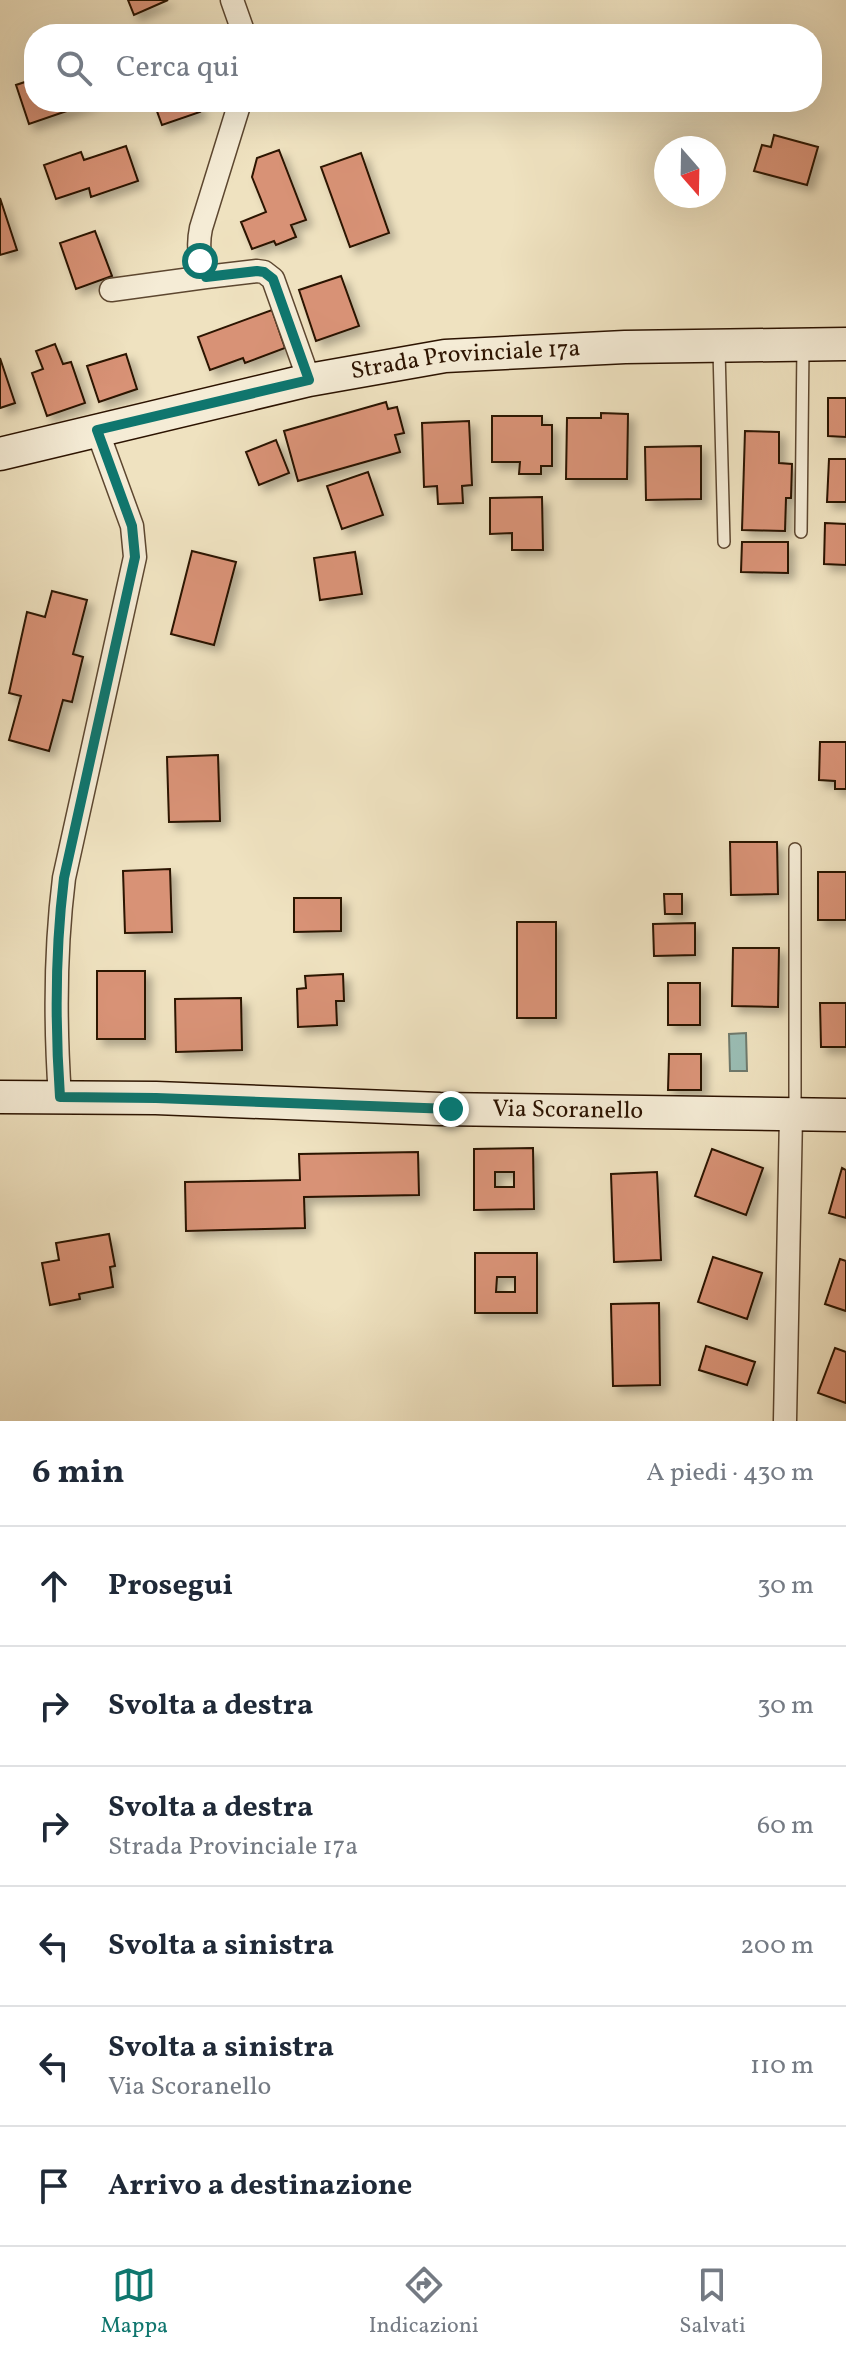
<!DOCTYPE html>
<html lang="it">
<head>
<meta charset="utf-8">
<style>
  body { margin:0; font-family:Vollkorn,serif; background:#f2f2f3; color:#1f2937 }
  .compass { position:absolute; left:654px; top:136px; width:72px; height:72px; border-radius:50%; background:#fff; box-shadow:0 8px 32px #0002; rotate:160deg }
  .stop { position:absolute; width:24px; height:24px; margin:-18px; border:6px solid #0f766e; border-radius:50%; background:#fff }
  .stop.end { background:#0f766e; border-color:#fff; box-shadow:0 2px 8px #0008 }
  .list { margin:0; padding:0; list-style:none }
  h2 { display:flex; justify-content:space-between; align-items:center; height:104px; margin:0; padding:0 32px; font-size:34px }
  h2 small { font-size:26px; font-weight:400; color:#747a83 }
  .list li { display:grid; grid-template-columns:52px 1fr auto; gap:24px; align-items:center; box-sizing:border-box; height:120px; padding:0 32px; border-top:2px solid #e0e1e3 }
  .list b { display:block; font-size:30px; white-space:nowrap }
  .list p { margin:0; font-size:26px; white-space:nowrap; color:#747a83 }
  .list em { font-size:26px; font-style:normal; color:#747a83 }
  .icon { flex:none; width:44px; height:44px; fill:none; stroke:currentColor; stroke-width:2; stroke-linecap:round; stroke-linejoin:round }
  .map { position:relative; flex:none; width:846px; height:1421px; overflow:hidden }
  .search { position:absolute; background:#fff; box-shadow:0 8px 32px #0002; left:24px; right:24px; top:24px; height:88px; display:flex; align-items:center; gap:20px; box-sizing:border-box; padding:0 28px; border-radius:32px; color:#747a83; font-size:30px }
  .sheet { height:824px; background:#fff }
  nav { display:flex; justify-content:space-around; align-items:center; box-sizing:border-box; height:112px; border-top:2px solid #e0e1e3; background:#fff; font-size:22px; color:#747a83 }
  nav a { display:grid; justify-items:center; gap:4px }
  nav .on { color:#0f766e }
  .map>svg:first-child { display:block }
  .water { fill:#9abdb4; stroke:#6e796c; stroke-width:2 }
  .building { fill:#d89276; stroke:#2c1300; stroke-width:2; fill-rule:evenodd; filter:url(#shadow) }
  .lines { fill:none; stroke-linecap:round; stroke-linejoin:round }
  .lane-casing { stroke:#5d4730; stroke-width:14 }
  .street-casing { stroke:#5d4730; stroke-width:25 }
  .secondary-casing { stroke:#2c1300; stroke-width:35 }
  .lane { stroke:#f5ecd6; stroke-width:11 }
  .street { stroke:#f5ecd6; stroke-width:22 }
  .secondary { stroke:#f5ecd6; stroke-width:32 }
  .route { stroke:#0f766e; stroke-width:10 }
  .labels { text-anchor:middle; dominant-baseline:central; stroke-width:8; stroke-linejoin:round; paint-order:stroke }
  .street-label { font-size:24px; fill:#2c1300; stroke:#f5ecd6 }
</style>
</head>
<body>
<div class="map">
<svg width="846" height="1421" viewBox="0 0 846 1421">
  <defs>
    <filter id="shadow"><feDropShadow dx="6" dy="6" stdDeviation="4" flood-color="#0004"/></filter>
  </defs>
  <rect width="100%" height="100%" fill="#efe2c0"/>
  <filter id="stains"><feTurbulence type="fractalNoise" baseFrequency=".0025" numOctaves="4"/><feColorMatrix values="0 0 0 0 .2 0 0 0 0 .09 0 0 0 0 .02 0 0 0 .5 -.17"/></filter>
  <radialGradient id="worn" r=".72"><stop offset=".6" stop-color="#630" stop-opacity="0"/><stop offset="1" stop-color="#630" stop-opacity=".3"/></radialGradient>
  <path class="water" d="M746 1033 747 1071H730L729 1034Z"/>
  <path class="building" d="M128 0H168L134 15Z
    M34 79V102H93L29 124 16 85Z
    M157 102H196L200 112 162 125 154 103Z
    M774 135 818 147 807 185 754 171 762 145 771 147Z
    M126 146 138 181 91 197 89 188 56 199 44 165 81 152 84 160Z
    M279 150 306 220 291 225 296 237 276 245 274 241 252 249 241 222 266 212 252 177 257 158Z
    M361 153 389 233 350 247 321 167Z
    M0 198 17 250 0 255Z
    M95 231 112 276 76 289 60 243Z
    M341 276 359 326 316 341 299 290Z
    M272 310 285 348 245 363 243 358 210 370 198 337Z
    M55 344 63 364 71 362 85 403 47 416 32 373 43 369 36 351Z
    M126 354 137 389 99 402 87 366Z
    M0 358 15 403 0 408Z
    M828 398H846V437L828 436Z
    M386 402 388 409 397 407 404 433 395 435 400 452 298 481 284 431Z
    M601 413 628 414 627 479H566L567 418H601Z
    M492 416H542V425H552V466H541V474H519L520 462H492Z
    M469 421 472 485 462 486 463 503 438 504 437 486 424 487 422 423Z
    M745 431 779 432V463L792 464 791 498H786L785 531 742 530Z
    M276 440 289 473 259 485 246 452Z
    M701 446V499L646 500 645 447Z
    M829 459H846V502H827Z
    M368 472 383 515 342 529 327 486Z
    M542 497 543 550H512V533L490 534V498Z
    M825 523 846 524V565L824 564Z
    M742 542H788V573L741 572Z
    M192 551 236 562 214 645 171 634Z
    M355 552 362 594 320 600 314 558Z
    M52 591 87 600 73 654 83 657 72 702 63 700 49 751 9 740 21 696 9 693 27 612 45 617Z
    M820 742H846V789H835V781L819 780Z
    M218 755 220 821 169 822 167 757Z
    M730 842H777L778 894 731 895Z
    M170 869 172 932 125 933 123 871Z
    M818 872H846V920H818Z
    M664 894H682V914H665Z
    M294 898H341V931L294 932Z
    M517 922H556V1018H517Z
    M695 923V955L654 956 653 924Z
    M733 948H779L778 1007 732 1006Z
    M97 971H145V1039H97Z
    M343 974 344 1001H336L337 1025 298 1027 297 989 306 988 305 976Z
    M668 983H700V1025H668Z
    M241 998 242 1050 176 1052 175 999Z
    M820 1003H846V1047H821Z
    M669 1054H701V1090H668Z
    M533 1148 534 1209 474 1210V1149ZM495 1172H514V1187H495Z
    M712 1149 763 1168 746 1215 695 1196Z
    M418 1152 419 1195 304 1197 305 1228 186 1231 185 1182 300 1180 299 1154Z
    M842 1168 846 1170V1218L829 1213Z
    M657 1172 661 1260 614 1262 611 1174Z
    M109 1234 115 1266 110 1267 113 1287 79 1294 80 1299 50 1305 42 1263 59 1260 56 1243Z
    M475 1253H537V1313H475ZM497 1277H515V1292H496Z
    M713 1257 762 1273 747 1319 698 1302Z
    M840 1259 846 1261V1311L825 1304Z
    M659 1303 660 1385 613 1386 611 1304Z
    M706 1346 755 1362 747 1385 699 1370Z
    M835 1348 846 1352V1403L818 1393Z"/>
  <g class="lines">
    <defs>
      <path id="lane" d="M719 350 724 542
        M801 532 803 345
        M795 849V1110"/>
      <path id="street" d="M232 0 244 34
        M240 102 201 228C197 247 200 260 206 277L257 271 264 272 273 279 309 380
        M111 290 206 277
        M60 1097C55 1025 55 950 64 878L135 557 132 526 97 430
        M785 1421 791 1115"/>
      <g id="secondary">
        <path id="s1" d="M0 454 309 380 445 356 625 347 846 344"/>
        <path id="s2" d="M0 1097 156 1098 440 1109 846 1115"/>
      </g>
    </defs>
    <use href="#lane" class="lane-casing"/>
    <use href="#street" class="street-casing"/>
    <use href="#secondary" class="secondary-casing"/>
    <use href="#lane" class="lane"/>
    <use href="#street" class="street"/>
    <use href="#secondary" class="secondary"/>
  </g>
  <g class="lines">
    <path class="route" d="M200 261 206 277 257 271 264 272 273 279 309 380 97 430 132 526 135 557 64 878C55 951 55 1025 60 1097L156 1098 451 1109"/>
  </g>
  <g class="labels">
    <g class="street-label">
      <text stroke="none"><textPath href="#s1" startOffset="476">Strada Provinciale 17a</textPath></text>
      <text stroke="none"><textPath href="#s2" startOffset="568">Via Scoranello</textPath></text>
    </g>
  </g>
  <rect width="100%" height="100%" filter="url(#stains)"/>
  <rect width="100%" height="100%" fill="url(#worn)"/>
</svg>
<svg class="compass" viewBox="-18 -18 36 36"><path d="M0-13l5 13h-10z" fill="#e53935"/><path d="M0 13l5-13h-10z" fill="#747a83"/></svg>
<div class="stop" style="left:200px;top:261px"></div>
<div class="stop end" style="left:451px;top:1109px"></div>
<div class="search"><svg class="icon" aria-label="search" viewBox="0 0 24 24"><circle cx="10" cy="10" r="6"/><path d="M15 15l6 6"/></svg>Cerca qui</div>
</div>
<section class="sheet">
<h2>6 min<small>A piedi · 430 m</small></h2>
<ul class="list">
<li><svg class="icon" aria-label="ahead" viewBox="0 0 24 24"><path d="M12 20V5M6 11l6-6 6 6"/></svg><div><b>Prosegui</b></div><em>30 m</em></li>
<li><svg class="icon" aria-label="right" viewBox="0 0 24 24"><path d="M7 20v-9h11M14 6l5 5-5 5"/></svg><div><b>Svolta a destra</b></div><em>30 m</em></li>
<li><svg class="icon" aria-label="right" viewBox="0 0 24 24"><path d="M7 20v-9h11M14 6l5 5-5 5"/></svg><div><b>Svolta a destra</b><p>Strada Provinciale 17a</p></div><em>60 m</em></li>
<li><svg class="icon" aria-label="left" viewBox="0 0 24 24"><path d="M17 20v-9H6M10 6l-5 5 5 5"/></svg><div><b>Svolta a sinistra</b></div><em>200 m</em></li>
<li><svg class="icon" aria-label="left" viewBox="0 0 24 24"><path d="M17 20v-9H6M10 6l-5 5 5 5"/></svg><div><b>Svolta a sinistra</b><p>Via Scoranello</p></div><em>110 m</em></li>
<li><svg class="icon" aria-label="arrive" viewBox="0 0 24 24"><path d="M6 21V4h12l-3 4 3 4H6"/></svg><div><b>Arrivo a destinazione</b></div></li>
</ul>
</section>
<nav>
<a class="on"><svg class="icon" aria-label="map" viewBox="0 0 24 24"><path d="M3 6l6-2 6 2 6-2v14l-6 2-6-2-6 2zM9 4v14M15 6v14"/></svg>Mappa</a>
<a><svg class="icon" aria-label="directions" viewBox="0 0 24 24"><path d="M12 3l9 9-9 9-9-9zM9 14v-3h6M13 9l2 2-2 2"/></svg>Indicazioni</a>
<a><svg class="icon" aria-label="saved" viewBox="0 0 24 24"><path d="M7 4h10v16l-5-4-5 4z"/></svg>Salvati</a>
</nav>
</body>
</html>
